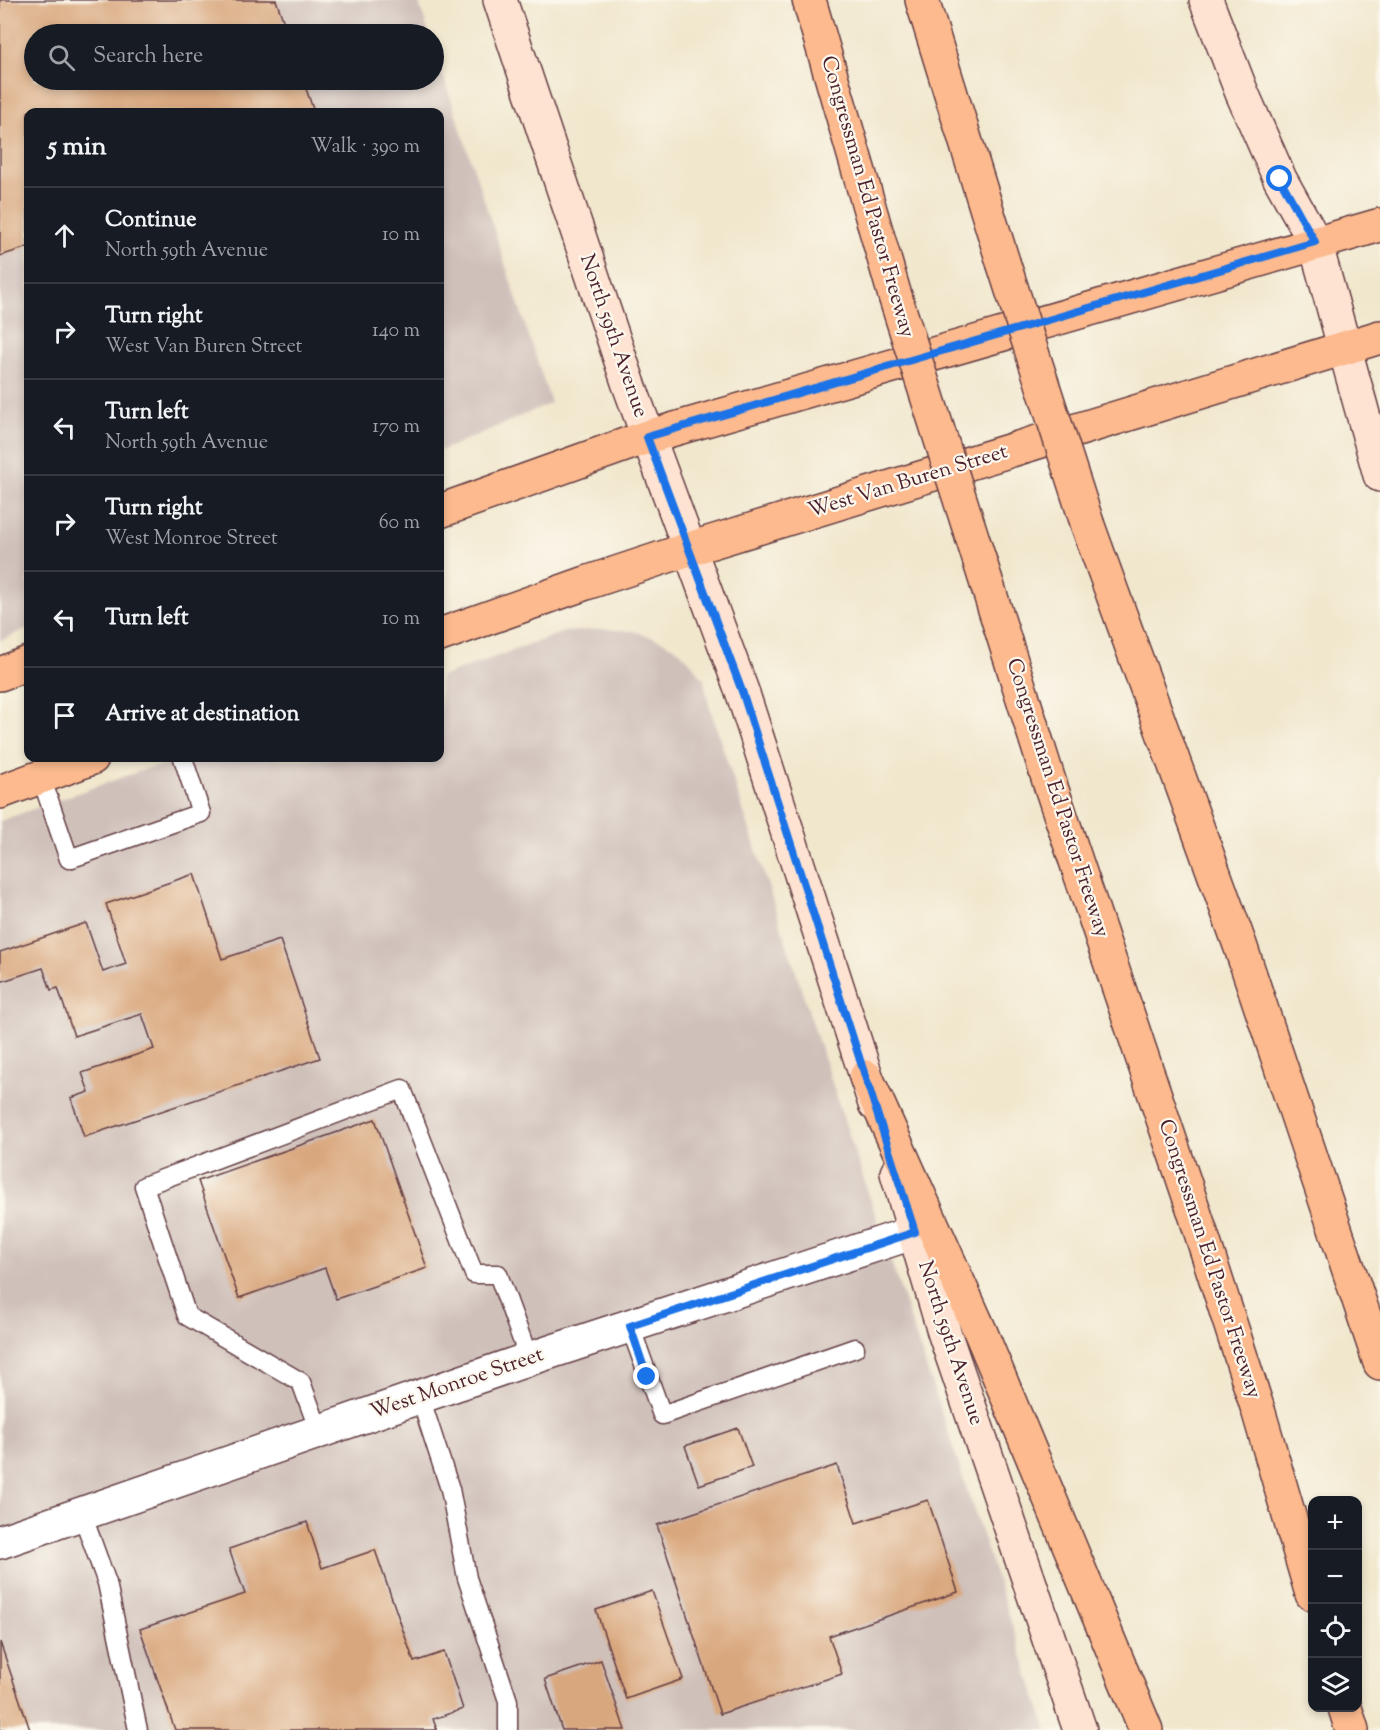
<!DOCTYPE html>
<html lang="en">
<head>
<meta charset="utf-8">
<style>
  body { margin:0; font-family:"Sorts Mill Goudy",serif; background:#242831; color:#f1f3f6 }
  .controls { position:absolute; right:18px; bottom:18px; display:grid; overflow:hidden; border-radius:12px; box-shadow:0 3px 9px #0003 }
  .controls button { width:54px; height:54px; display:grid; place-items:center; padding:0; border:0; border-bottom:2px solid #363941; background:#171b24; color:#f1f3f6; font:30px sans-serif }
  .stop { position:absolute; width:18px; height:18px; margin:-14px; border:4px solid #1a73e8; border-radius:50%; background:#fff }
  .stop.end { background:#1a73e8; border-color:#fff; box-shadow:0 2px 6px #0008 }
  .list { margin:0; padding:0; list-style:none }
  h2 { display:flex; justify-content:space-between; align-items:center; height:78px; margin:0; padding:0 24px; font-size:26px }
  h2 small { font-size:20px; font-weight:400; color:#9ea1a6 }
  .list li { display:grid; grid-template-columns:39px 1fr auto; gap:18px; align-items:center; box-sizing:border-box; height:96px; padding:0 24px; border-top:2px solid #363941 }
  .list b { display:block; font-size:22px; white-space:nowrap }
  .list p { margin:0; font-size:20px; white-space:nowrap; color:#9ea1a6 }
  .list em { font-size:20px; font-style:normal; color:#9ea1a6 }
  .icon { flex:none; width:33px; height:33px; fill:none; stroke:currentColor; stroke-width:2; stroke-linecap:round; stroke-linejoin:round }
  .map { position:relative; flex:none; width:1380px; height:1730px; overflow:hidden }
  .search { position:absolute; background:#171b24; box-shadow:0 3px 9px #0003; left:24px; top:24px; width:420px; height:66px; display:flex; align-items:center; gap:15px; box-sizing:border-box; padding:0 21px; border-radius:33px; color:#9ea1a6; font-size:22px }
  .panel { position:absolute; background:#171b24; box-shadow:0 3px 9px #0003; left:24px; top:108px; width:420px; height:654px; border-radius:12px }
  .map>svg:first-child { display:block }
  .industrial { fill:#cfc0ba }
  .building { fill:#d9a77e }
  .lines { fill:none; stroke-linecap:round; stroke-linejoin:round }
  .lane-casing { stroke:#633d43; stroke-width:21 }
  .street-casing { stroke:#633d43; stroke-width:36 }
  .secondary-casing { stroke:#633d43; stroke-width:36 }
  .primary-casing { stroke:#633d43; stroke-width:36 }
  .highway-casing { stroke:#633d43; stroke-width:36 }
  .lane { stroke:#fff; stroke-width:18 }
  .street { stroke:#fff; stroke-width:33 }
  .secondary { stroke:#fee3d2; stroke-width:33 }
  .primary { stroke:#fcba8e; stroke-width:33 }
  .highway { stroke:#fcba8e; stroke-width:33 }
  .highway-bridge-casing { stroke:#633d43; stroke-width:36; stroke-linecap:butt }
  .highway-bridge { stroke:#fcba8e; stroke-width:33 }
  .route { stroke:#1a73e8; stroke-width:8 }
  .labels { text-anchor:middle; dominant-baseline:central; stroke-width:4.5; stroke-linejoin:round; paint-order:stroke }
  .street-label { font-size:21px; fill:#4a1f2b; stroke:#fbf7ec }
</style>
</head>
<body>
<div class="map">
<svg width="1380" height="1730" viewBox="0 0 1380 1730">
  <rect width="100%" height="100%" fill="#fbf7ec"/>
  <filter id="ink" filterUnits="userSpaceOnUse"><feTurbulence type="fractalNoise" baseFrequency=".0167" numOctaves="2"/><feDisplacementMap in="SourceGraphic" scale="12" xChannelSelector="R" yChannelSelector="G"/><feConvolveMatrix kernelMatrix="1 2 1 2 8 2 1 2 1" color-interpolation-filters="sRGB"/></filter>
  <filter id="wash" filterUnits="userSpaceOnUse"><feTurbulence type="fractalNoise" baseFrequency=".008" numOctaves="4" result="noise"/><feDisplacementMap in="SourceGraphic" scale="24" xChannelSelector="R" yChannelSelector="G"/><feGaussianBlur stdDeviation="1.35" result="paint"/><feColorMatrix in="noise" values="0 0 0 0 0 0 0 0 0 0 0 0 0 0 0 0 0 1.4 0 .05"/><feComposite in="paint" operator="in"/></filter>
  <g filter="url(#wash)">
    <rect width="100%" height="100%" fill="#f1e7cd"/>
    <path class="industrial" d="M0 0H418L429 34H34V80H434V48L551 403 440 451V112H28V628L0 641Z
      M603 629 633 631 660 640 679 650 692 664 704 680 709 705 851 1141 1047 1730H0V821L145 769 207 758H440V677L564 632Z"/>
    <g id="blocks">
      <path class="building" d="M0 0H276L288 34H34V80H303L314 112H28V247L0 256Z
        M194 874 222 959 280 940 320 1058 84 1137 71 1098 89 1092 82 1073 154 1049 142 1014 74 1036 58 988 51 990 43 968 0 982V952L86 923 103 972 126 964 106 904Z
        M375 1119 427 1268 336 1299 325 1268 239 1298 198 1181Z
        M738 1428 752 1467 699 1485 685 1446Z
        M837 1465 856 1523 928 1500 958 1592 829 1636 842 1674 720 1714 657 1525Z
        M307 1522 322 1568 375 1550 414 1662 444 1652 463 1709 433 1719 437 1730H175L140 1629 245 1594 229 1549Z
        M652 1591 683 1679 626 1699 596 1610Z
        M0 1642 30 1730H0Z
        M601 1660 625 1730H562L545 1679Z"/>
    </g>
  </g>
  <g filter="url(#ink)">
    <use href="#blocks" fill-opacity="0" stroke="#633d43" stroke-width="1.5"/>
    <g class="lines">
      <defs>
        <path id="lane" d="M41 777 69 859 201 813 183 758
          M630 1326 662 1415 855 1348
          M420 1397 450 1489 467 1578 508 1701V1730
          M319 1431 301 1382 187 1316 144 1186 402 1089 474 1274H498L529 1359
          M82 1514 107 1583 138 1730"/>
        <path id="street" d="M0 1542 529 1359 915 1232"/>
        <path id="secondary" d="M500 0 628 382 743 694 875 1104
          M1206 0 1242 93 1280 179 1315 242 1380 475
          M897 1173 944 1332 1080 1730"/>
        <path id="primary" d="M440 511 647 437 1380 225
          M440 635 586 583 689 549 1380 337
          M0 674 28 663
          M0 792 92 758"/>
        <path id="highway" d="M809 0 895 296
          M922 0 1003 262
          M1088 526 1240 945 1380 1363
          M980 562 1049 781 1193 1208 1259 1413 1312 1594
          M866 1077 981 1333 1146 1730
          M1345 1708 1352 1730"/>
      </defs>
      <use href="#lane" class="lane-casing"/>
      <use href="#street" class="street-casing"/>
      <use href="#secondary" class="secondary-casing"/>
      <use href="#primary" class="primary-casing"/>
      <use href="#highway" class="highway-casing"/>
      <use href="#lane" class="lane"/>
      <use href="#street" class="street"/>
      <use href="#secondary" class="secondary"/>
      <use href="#primary" class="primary"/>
      <use href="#highway" class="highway"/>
      <defs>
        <path id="highway-bridge" d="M1003 262 1088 526
          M895 296 980 562"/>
      </defs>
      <use href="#highway-bridge" class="highway-bridge-casing"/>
      <use href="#highway-bridge" class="highway-bridge"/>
    </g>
  </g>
  <g class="lines" filter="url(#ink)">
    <path class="route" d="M647 1377 630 1326 915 1232 743 694 647 437 1315 242 1280 179"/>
  </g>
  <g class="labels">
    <g class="street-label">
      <text transform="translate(867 197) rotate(74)">Congressman Ed Pastor Freeway</text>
      <text transform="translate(613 336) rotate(71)">North 59th Avenue</text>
      <text transform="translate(908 482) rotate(-17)">West Van Buren Street</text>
      <text transform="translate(1057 798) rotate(72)">Congressman Ed Pastor Freeway</text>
      <text transform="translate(1209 1259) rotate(72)">Congressman Ed Pastor Freeway</text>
      <text transform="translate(950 1343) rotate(72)">North 59th Avenue</text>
      <text transform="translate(457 1384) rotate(-19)">West Monroe Street</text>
    </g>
  </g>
</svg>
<div class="controls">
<button>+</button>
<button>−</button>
<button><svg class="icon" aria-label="locate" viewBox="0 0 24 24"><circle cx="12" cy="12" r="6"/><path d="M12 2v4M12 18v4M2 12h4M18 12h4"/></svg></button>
<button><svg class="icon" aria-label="layers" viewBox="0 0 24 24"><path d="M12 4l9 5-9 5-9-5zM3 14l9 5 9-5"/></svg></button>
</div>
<div class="stop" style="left:1280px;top:179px"></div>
<div class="stop end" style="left:647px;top:1377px"></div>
<div class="search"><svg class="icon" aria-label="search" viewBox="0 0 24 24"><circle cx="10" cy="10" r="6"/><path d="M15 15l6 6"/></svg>Search here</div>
<section class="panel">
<h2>5 min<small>Walk · 390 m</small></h2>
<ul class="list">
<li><svg class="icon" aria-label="ahead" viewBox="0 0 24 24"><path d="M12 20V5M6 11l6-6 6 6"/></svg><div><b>Continue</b><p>North 59th Avenue</p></div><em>10 m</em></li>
<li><svg class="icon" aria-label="right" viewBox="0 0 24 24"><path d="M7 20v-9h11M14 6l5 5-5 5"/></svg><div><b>Turn right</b><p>West Van Buren Street</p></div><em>140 m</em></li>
<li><svg class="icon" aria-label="left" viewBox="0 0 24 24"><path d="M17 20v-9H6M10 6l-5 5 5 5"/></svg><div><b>Turn left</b><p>North 59th Avenue</p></div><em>170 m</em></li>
<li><svg class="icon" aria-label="right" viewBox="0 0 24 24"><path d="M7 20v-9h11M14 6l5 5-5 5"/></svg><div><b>Turn right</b><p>West Monroe Street</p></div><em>60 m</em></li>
<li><svg class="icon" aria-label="left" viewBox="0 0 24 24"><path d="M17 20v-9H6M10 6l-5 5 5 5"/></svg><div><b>Turn left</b></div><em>10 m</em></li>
<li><svg class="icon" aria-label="arrive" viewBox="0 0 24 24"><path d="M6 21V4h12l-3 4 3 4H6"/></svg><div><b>Arrive at destination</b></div></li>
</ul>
</section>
</div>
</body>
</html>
